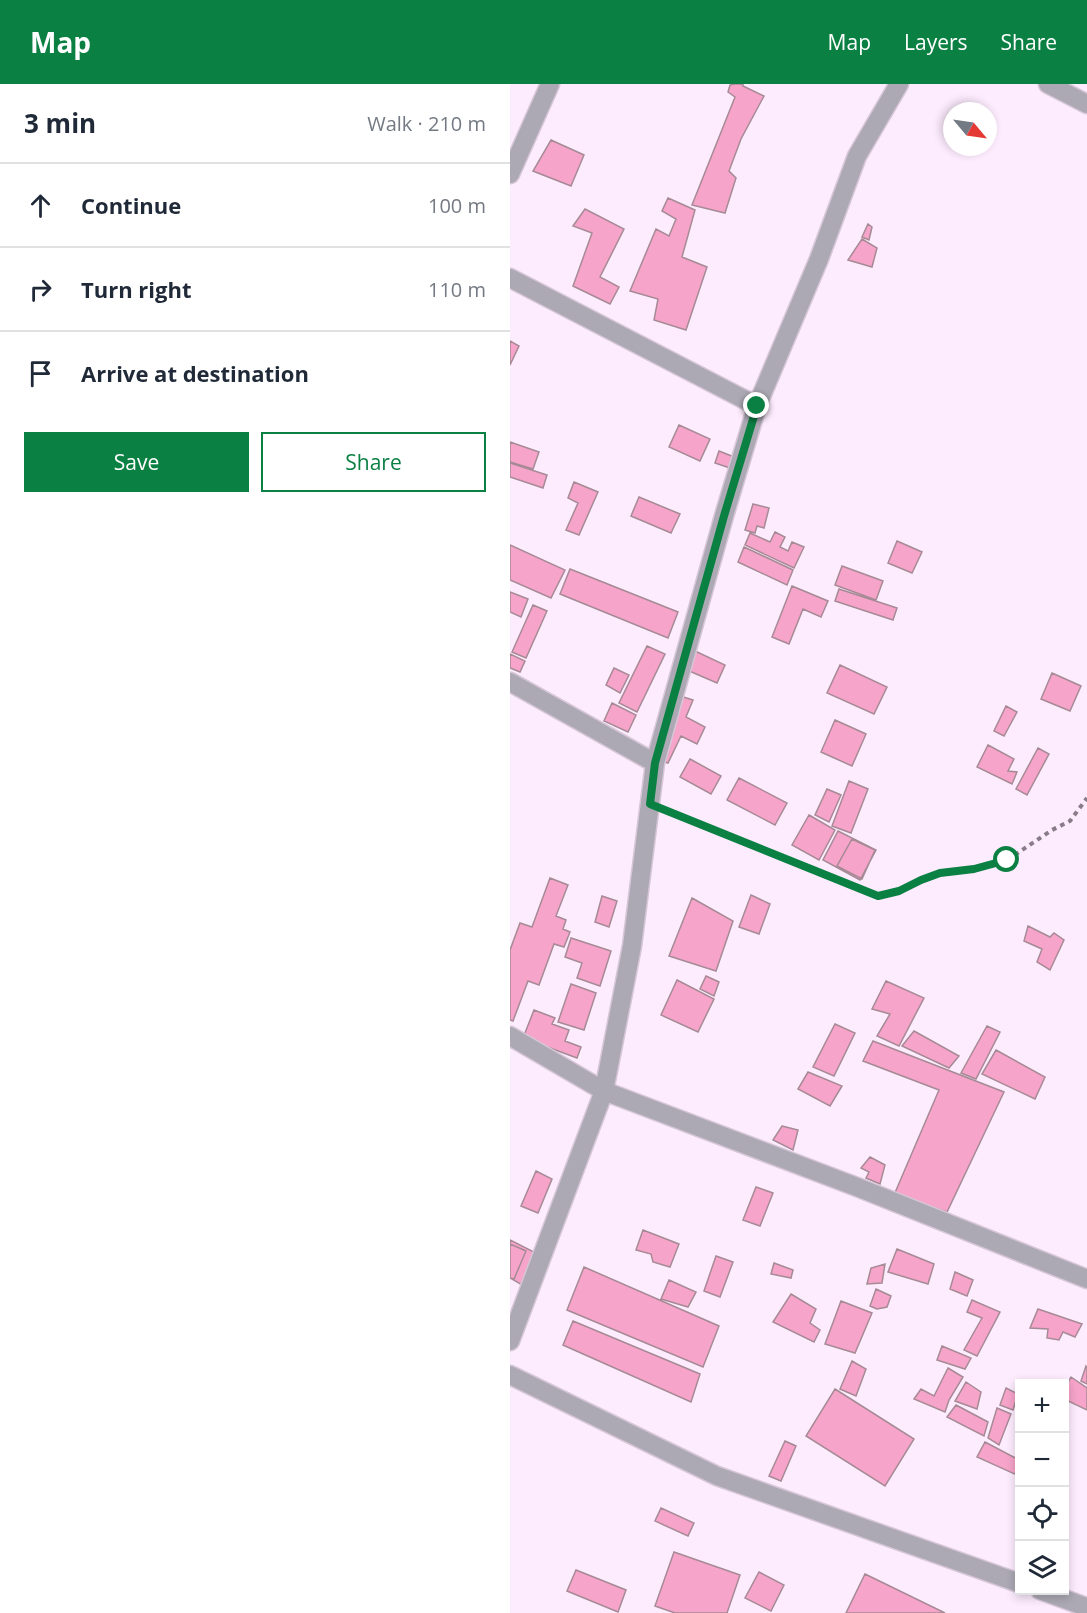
<!DOCTYPE html>
<html lang="en">
<head>
<meta charset="utf-8">
<style>
  body { margin:0; font-family:"Open Sans",sans-serif; background:#f6f6f7; color:#1f2937 }
  .controls { position:absolute; right:18px; bottom:18px; display:grid; overflow:hidden; border-radius:0px; box-shadow:0 3px 9px #0003 }
  .controls button { width:54px; height:54px; display:grid; place-items:center; padding:0; border:0; border-bottom:2px solid #e0e1e3; background:#fff; color:#1f2937; font:30px sans-serif }
  .compass { position:absolute; left:433px; top:18px; width:54px; height:54px; border-radius:50%; background:#fff; box-shadow:0 3px 9px #0003; rotate:119deg }
  .stop { position:absolute; width:18px; height:18px; margin:-14px; border:4px solid #0b8043; border-radius:50%; background:#fff }
  .stop.end { background:#0b8043; border-color:#fff; box-shadow:0 2px 6px #0008 }
  .list { margin:0; padding:0; list-style:none }
  h2 { display:flex; justify-content:space-between; align-items:center; height:78px; margin:0; padding:0 24px; font-size:26px }
  h2 small { font-size:20px; font-weight:400; color:#747a83 }
  .list li { display:grid; grid-template-columns:39px 1fr auto; gap:18px; align-items:center; box-sizing:border-box; height:84px; padding:0 24px; border-top:2px solid #e0e1e3 }
  .list b { display:block; font-size:22px; white-space:nowrap }
  .list em { font-size:20px; font-style:normal; color:#747a83 }
  .actions { display:flex; gap:12px; padding:18px 24px }
  .actions a { flex:1; padding:14px 0; border:2px solid #0b8043; border-radius:0px; text-align:center; font-size:21px; color:#0b8043 }
  .actions .main { background:#0b8043; color:#fff }
  .icon { flex:none; width:33px; height:33px; fill:none; stroke:currentColor; stroke-width:2; stroke-linecap:round; stroke-linejoin:round }
  .map { position:relative; flex:none; width:577px; height:1529px; overflow:hidden }
  header { display:flex; align-items:center; gap:36px; box-sizing:border-box; height:84px; padding:0 30px; background:#0b8043; color:#fff }
  header strong { font-size:28px }
  nav { display:flex; gap:33px; margin-inline-start:auto; font-size:21px }
  main { display:flex }
  aside { flex:1; background:#fff }
  .map>svg:first-child { display:block }
  .building { fill:#f7a4ca; stroke:#a68a95; stroke-width:1.5 }
  .lines { fill:none; stroke-linecap:round; stroke-linejoin:round }
  .minor-casing { stroke:#d6c6d7; stroke-width:21 }
  .path { stroke:#887c89; stroke-width:4; stroke-dasharray:4.5 4.5; stroke-linecap:butt }
  .minor { stroke:#aca9b4; stroke-width:18 }
  .route { stroke:#0b8043; stroke-width:8 }
</style>
</head>
<body>
<header>
<strong>Map</strong>
<nav><a>Map</a><a>Layers</a><a>Share</a></nav>
</header>
<main>
<aside>
<h2>3 min<small>Walk · 210 m</small></h2>
<ul class="list">
<li><svg class="icon" aria-label="ahead" viewBox="0 0 24 24"><path d="M12 20V5M6 11l6-6 6 6"/></svg><div><b>Continue</b></div><em>100 m</em></li>
<li><svg class="icon" aria-label="right" viewBox="0 0 24 24"><path d="M7 20v-9h11M14 6l5 5-5 5"/></svg><div><b>Turn right</b></div><em>110 m</em></li>
<li><svg class="icon" aria-label="arrive" viewBox="0 0 24 24"><path d="M6 21V4h12l-3 4 3 4H6"/></svg><div><b>Arrive at destination</b></div></li>
</ul>
<div class="actions"><a class="main">Save</a><a>Share</a></div>
</aside>
<div class="map">
<svg width="577" height="1529" viewBox="0 0 577 1529">
  <rect width="100%" height="100%" fill="#fdecfe"/>
  <path class="building" d="M224 0H233V2L254 12 231 55 219 87 226 94 215 129 182 121 225 13 218 8 220 1Z
    M41 56 74 71 61 102 23 87Z
    M158 114 185 126 172 173 197 183 176 246 144 236 148 215 120 207 146 145 159 152 166 135 152 127Z
    M75 125 114 145 90 193 109 203 100 220 63 202 82 149 63 142Z
    M358 140 362 143 359 156 352 153Z
    M352 155 367 164 362 183 338 176Z
    M0 257 9 262 0 281Z
    M169 341 200 355 190 377 159 363Z
    M0 358 29 368 23 385 0 378Z
    M209 367 224 373 220 384 205 379Z
    M0 379 37 391 33 404 0 393Z
    M64 398 88 408 69 451 56 446 68 419 58 414Z
    M129 413 170 430 161 449 121 432Z
    M243 420 259 424 254 444 247 442 245 449 235 446Z
    M265 448 275 453 270 463 278 467 282 458 294 463 284 484 235 461 240 449 260 458Z
    M387 457 412 468 402 489 378 479Z
    M0 461 55 486 41 514 0 496Z
    M234 463 283 486 277 501 228 478Z
    M332 482 373 497 366 516 325 501Z
    M60 485 168 528 158 554 50 510Z
    M282 502 318 517 311 533 293 525 279 560 262 553Z
    M329 505 387 524 383 536 325 517Z
    M0 508 18 515 11 533 0 528Z
    M23 521 37 527 16 574 2 568Z
    M137 562 155 570 127 628 109 619Z
    M185 567 215 581 207 599 177 586Z
    M0 570 15 577 10 588 0 584Z
    M330 581 377 603 364 630 317 609Z
    M104 584 119 591 110 609 96 601Z
    M542 589 571 602 560 627 531 615Z
    M167 611 183 616 176 633 195 643 187 660 171 652 158 679 149 676Z
    M102 619 126 631 118 648 94 637Z
    M496 622 507 628 494 652 484 647Z
    M325 636 356 650 342 682 311 668Z
    M478 661 504 675 498 687 507 688 502 700 467 683Z
    M528 664 539 670 517 711 506 705Z
    M180 675 211 692 201 710 170 693Z
    M229 694 277 719 265 741 217 716Z
    M339 697 358 705 341 749 322 742Z
    M317 705 331 711 319 738 305 731Z
    M299 731 325 746 309 776 282 761Z
    M328 747 366 766 350 796 313 776Z
    M342 755 365 766 352 795 327 782Z
    M40 794 58 801 46 832 56 836 53 845 60 848 54 863 44 860 29 901 18 897 3 937 0 936V866L10 839 22 843Z
    M241 811 260 820 249 850 229 843Z
    M92 812 107 817 99 843 85 838Z
    M182 814 223 837 206 887 159 872Z
    M518 842 540 853 544 849 554 856 540 886 527 878 532 865 514 857Z
    M61 854 101 867 90 902 67 894 72 879 55 873Z
    M196 892 209 898 204 912 190 905Z
    M167 896 204 915 188 948 151 931Z
    M376 897 414 914 389 962 367 952 380 930 362 925Z
    M61 900 86 909 74 946 48 938Z
    M24 926 45 934 42 940 59 946 55 957 71 963 67 974 13 954Z
    M325 940 345 949 324 992 303 983Z
    M477 942 490 948 466 995 451 989Z
    M404 947 449 972 439 984 392 962Z
    M363 957 494 1008 437 1128 384 1111 429 1006 353 977Z
    M486 966 535 993 525 1015 472 990Z
    M298 988 332 1002 320 1022 288 1005Z
    M272 1042 288 1046 283 1066 263 1056Z
    M360 1073 375 1081 370 1100 356 1094 359 1088 351 1084Z
    M26 1087 42 1095 28 1129 11 1122Z
    M246 1103 263 1109 250 1142 233 1136Z
    M133 1146 169 1160 160 1183 143 1178 141 1170 126 1166Z
    M0 1156 24 1168 12 1201 0 1194Z
    M0 1160 16 1167 4 1195 0 1194Z
    M387 1165 424 1180 418 1200 378 1188Z
    M206 1172 223 1178 210 1213 194 1207Z
    M264 1179 283 1186 281 1194 261 1190Z
    M375 1180 372 1199 357 1200 361 1184Z
    M74 1183 209 1242 193 1283 57 1226Z
    M445 1188 463 1196 457 1212 440 1205Z
    M159 1196 186 1208 178 1223 151 1215Z
    M366 1205 381 1212 377 1223 367 1225 360 1222Z
    M281 1210 306 1225 300 1239 310 1246 304 1258 263 1238Z
    M462 1216 490 1228 467 1272 454 1266 472 1234 457 1228Z
    M331 1217 362 1229 345 1269 315 1260Z
    M528 1225 572 1240 565 1253 553 1248 549 1256 537 1254 538 1245 520 1244Z
    M63 1237 190 1290 181 1318 53 1261Z
    M432 1262 461 1274 455 1285 427 1276Z
    M342 1277 356 1285 346 1312 330 1305Z
    M576 1282 577 1283V1300L571 1297Z
    M438 1284 453 1293 439 1316 435 1328 404 1315 411 1305 424 1312Z
    M561 1293 577 1304V1326L554 1315V1305Z
    M456 1298 471 1308 467 1325 445 1317Z
    M496 1304 508 1310 503 1326 490 1321Z
    M325 1305 404 1355 375 1402 296 1352Z
    M446 1321 478 1338 474 1352 437 1333Z
    M487 1324 501 1330 489 1361 478 1354Z
    M275 1357 286 1362 271 1397 259 1392Z
    M475 1358 509 1376V1392L467 1373Z
    M151 1424 184 1439 178 1452 145 1437Z
    M164 1468 230 1491 217 1529H165L145 1522Z
    M66 1486 116 1506 108 1528 57 1507Z
    M249 1488 274 1501 261 1527 235 1514Z
    M355 1490 435 1529H336Z"/>
  <g class="lines">
    <defs>
      <path id="minor" d="M538 0 577 20
        M0 90 40 0
        M0 194 247 322
        M0 598 145 679
        M0 952 94 1007 347 1103 577 1195
        M0 1257 94 1007 122 862 145 679 214 432 247 322 309 175 347 72 389 0
        M0 1291 207 1392 509 1499
        M530 1506 576 1523"/>
    </defs>
    <use href="#minor" class="minor-casing"/>
    <path class="path" d="M160 727 248 765 368 812 389 807 410 796 430 789 463 785 497 776 542 746 560 737 577 714"/>
    <use href="#minor" class="minor"/>
  </g>
  <g class="lines">
    <path class="route" d="M247 322 214 432 145 679 140 720 368 812 389 807 411 796 430 789 464 785 497 776"/>
  </g>
</svg>
<div class="controls">
<button>+</button>
<button>−</button>
<button><svg class="icon" aria-label="locate" viewBox="0 0 24 24"><circle cx="12" cy="12" r="6"/><path d="M12 2v4M12 18v4M2 12h4M18 12h4"/></svg></button>
<button><svg class="icon" aria-label="layers" viewBox="0 0 24 24"><path d="M12 4l9 5-9 5-9-5zM3 14l9 5 9-5"/></svg></button>
</div>
<svg class="compass" viewBox="-18 -18 36 36"><path d="M0-13l5 13h-10z" fill="#e53935"/><path d="M0 13l5-13h-10z" fill="#747a83"/></svg>
<div class="stop" style="left:497px;top:776px"></div>
<div class="stop end" style="left:247px;top:322px"></div>
</div>
</main>
</body>
</html>
